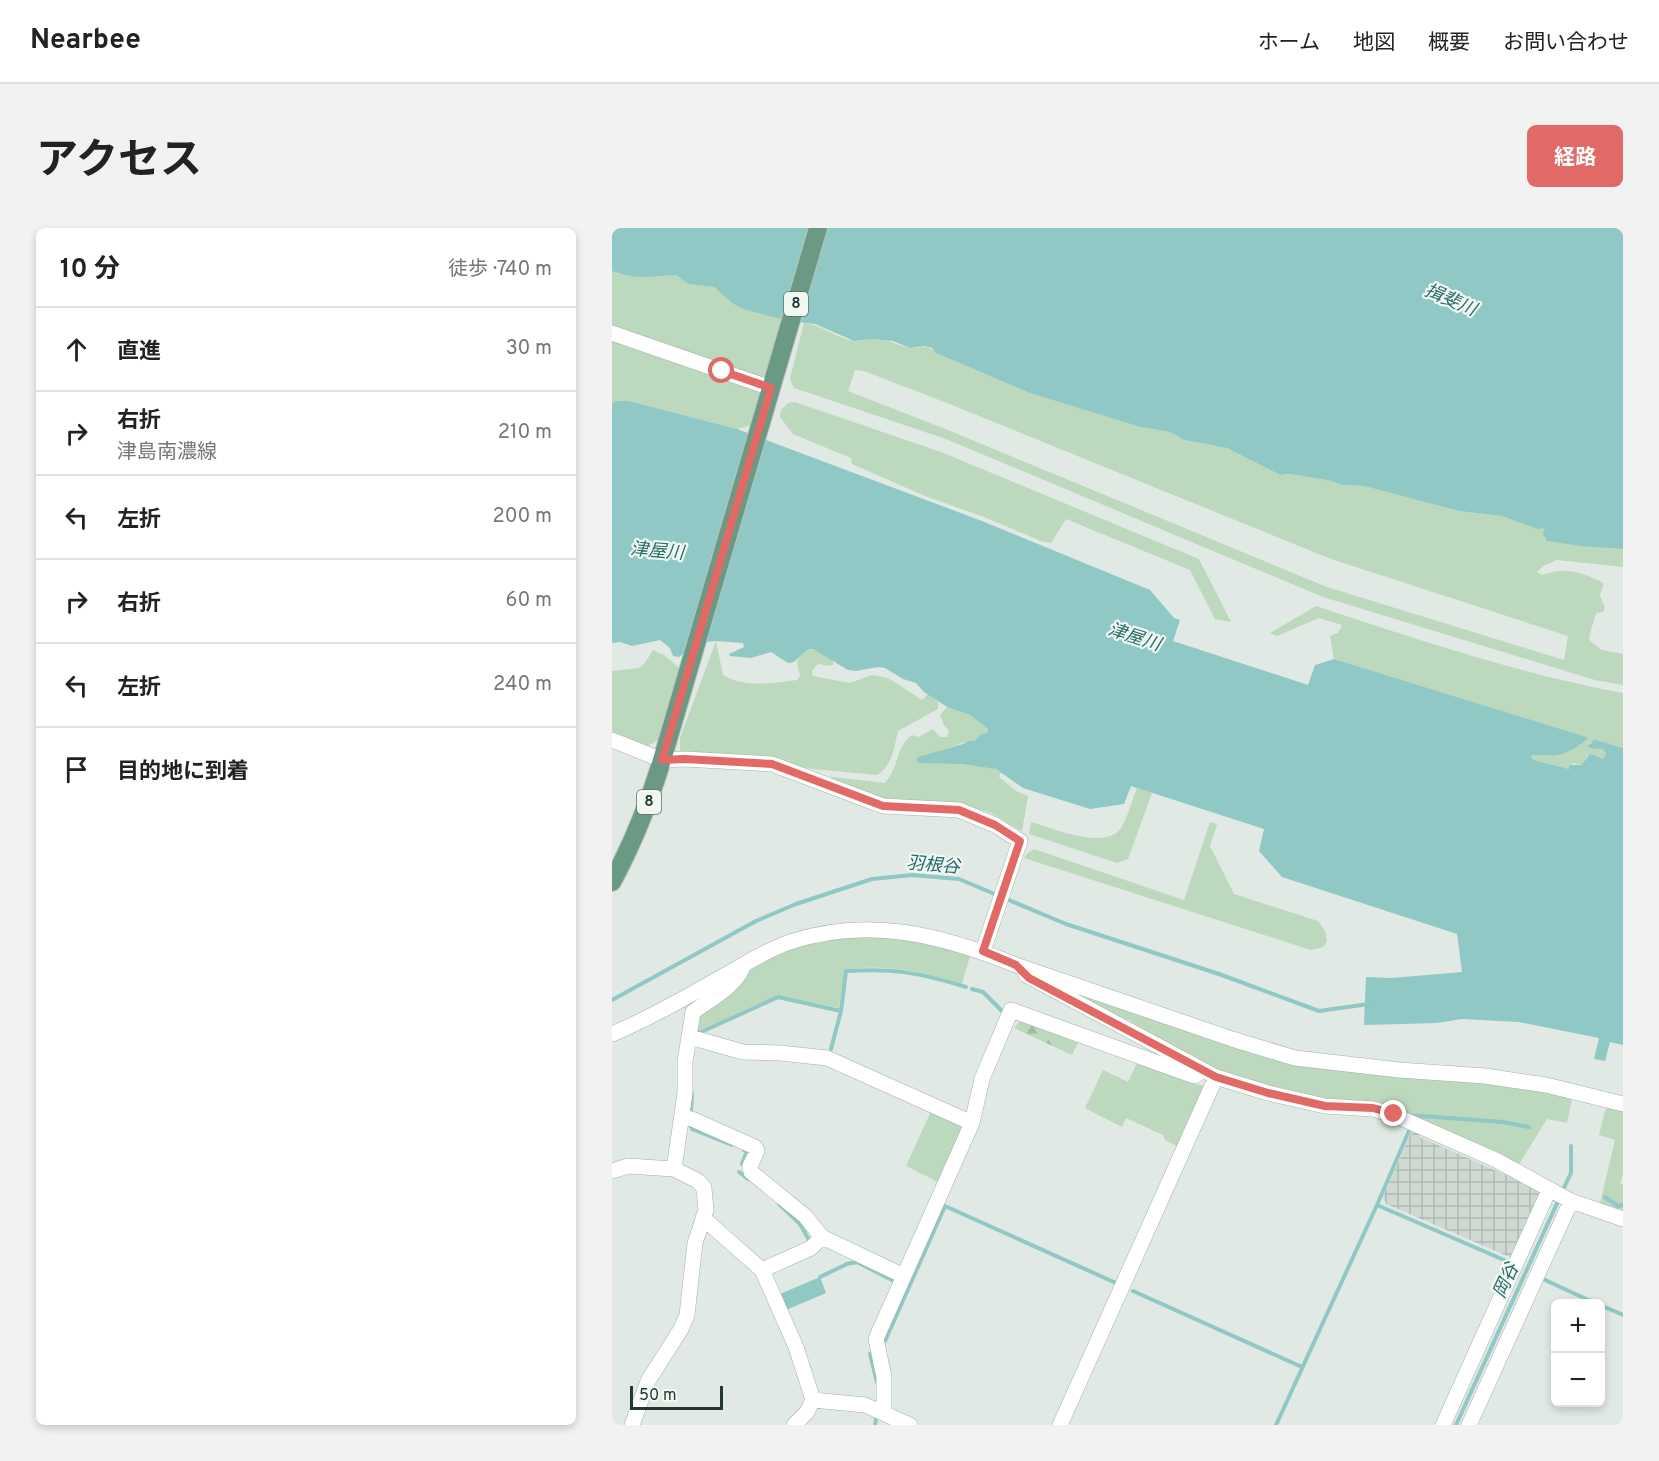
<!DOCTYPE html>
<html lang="ja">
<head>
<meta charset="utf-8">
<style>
  body { margin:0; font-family:Overpass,"Noto Sans JP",sans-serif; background:#f2f2f2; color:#222 }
  .controls { position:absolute; right:18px; bottom:18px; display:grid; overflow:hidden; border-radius:9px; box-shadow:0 3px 9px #0003 }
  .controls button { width:54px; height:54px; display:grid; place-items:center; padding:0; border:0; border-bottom:2px solid #e0e0e0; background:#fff; color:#222; font:30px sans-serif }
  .scale { position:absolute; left:18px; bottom:15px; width:93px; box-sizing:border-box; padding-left:6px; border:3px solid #23382e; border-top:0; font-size:16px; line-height:21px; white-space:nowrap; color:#23382e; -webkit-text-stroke:4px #f1f7f2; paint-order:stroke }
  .stop { position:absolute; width:18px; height:18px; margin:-14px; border:4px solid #e16a67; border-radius:50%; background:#fff }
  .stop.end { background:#e16a67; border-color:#fff; box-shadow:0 2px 6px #0008 }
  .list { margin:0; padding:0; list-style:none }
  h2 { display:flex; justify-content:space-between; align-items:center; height:78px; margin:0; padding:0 24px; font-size:26px }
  h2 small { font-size:20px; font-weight:400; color:#767676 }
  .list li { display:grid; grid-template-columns:39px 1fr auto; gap:18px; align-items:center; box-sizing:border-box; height:84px; padding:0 24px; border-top:2px solid #e0e0e0 }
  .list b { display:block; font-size:22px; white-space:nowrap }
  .list p { margin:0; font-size:20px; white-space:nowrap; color:#767676 }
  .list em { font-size:20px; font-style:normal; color:#767676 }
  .icon { flex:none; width:33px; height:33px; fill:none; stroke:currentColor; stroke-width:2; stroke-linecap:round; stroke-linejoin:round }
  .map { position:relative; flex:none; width:1011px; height:1197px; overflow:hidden; border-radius:9px }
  header { display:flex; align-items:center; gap:36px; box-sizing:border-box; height:84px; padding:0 30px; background:#fff; border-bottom:2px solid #e0e0e0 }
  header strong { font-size:28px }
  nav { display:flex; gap:33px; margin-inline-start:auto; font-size:21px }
  .intro { display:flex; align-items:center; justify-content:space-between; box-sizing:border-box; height:144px; padding:0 36px }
  h1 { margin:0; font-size:42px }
  .button { padding:15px 27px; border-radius:9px; background:#e16a67; color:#fff; font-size:21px; font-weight:700 }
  main { display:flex; gap:36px; padding:0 36px }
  aside { flex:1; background:#fff; border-radius:9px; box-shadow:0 3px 9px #0003 }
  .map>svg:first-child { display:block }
  .industrial { fill:url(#industrial-grid) }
  .green { fill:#bcd8bd; fill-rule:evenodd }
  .forest { fill:url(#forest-firs) }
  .water { fill:#8fc8c4 }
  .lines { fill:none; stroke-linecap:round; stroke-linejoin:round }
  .stream { stroke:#8fc8c4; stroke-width:4 }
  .minor-casing { stroke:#a4b0aa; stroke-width:16 }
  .major-casing { stroke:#bdc3c0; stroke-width:20 }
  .minor { stroke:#fff; stroke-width:15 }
  .major { stroke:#6a9a83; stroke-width:18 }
  .route { stroke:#e16a67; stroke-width:8 }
  .labels { text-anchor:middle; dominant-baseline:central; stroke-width:4.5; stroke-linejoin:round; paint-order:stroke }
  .shield { fill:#f1f7f2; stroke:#617169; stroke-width:1.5 }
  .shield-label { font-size:15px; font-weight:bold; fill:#23382e }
  .water-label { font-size:18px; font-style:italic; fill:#256c68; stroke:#f1f7f2 }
</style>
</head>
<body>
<header>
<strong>Nearbee</strong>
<nav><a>ホーム</a><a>地図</a><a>概要</a><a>お問い合わせ</a></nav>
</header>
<div class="intro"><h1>アクセス</h1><a class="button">経路</a></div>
<main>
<aside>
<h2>10 分<small>徒歩 · 740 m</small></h2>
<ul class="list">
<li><svg class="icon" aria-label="ahead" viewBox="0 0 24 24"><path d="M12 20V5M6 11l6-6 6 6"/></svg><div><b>直進</b></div><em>30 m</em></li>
<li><svg class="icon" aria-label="right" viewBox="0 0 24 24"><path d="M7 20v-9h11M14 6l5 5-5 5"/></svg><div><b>右折</b><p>津島南濃線</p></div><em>210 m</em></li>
<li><svg class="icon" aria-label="left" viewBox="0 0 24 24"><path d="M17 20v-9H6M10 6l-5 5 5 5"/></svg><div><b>左折</b></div><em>200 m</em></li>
<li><svg class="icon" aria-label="right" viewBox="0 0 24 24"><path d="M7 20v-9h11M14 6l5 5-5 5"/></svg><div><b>右折</b></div><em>60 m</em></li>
<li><svg class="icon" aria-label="left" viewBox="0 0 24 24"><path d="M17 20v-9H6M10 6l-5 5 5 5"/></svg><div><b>左折</b></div><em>240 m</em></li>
<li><svg class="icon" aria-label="arrive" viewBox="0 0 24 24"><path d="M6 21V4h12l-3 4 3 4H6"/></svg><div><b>目的地に到着</b></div></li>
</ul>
</aside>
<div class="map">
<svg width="1011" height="1197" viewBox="0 0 1011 1197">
  <defs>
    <pattern id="industrial-grid" width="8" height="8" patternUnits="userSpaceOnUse" patternTransform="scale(1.5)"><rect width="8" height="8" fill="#cfd9d2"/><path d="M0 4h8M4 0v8" fill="none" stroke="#b1bbb5"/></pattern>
    <pattern id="forest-firs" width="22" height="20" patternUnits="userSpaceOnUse" patternTransform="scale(1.5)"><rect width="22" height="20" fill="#bcd8bd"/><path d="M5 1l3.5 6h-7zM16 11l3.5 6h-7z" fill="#a1baa3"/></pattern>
  </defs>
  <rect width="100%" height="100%" fill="#e1e9e4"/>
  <path class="industrial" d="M800 903 807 905 808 909 926 961 928 968 900 1030 774 976 771 969Z"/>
  <path class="green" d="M0 43 6 46 64 47 76 56 102 59 120 75 177 93 159 146 146 150 0 100Z
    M192 95C210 97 224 110 242 113 249 114 258 110 265 111 279 112 287 118 298 120 308 121 316 115 324 125L418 165 528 199 558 204 572 212 615 220 667 247 677 246 715 252 731 257 752 258 847 283 890 288 926 300H933L935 313 1011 321V339L945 332 931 338 925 344 930 347C954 338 969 344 992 355L988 367 993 380 991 384 984 385 977 409 978 413 990 422 1011 426V457L983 452 711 369 334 211 182 160 178 151ZM243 142 252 143 340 177 719 331 956 408 952 432 715 359 336 202 236 163Z
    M0 110 146 162 150 169 145 196 125 201 17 173 0 175Z
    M183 174 329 224 587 331 619 394 603 391 578 342 454 291 439 315 429 313 372 289 313 268 240 236 239 230 181 206 168 189 169 182 176 175Z
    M704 378C803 411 909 446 1011 465V520L981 511 980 515 976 517 979 520H991L994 525 991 531 976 527 969 537 961 535 957 541 922 532 919 530 921 527 939 528 975 510 722 431 718 408 726 405 730 397 707 390 665 408 658 405Z
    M104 413 111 447C131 460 162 455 185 452L188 448 185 433 193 423 202 421 220 432 222 436 218 438 206 436 200 443 201 448 238 455 260 447 276 450 310 472 317 465 326 474V481L286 503C282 519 281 537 265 547L181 539 68 525V510Z
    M41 422 52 427 67 440 46 512 36 518 0 504V443L27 440 33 435Z
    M335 479 358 487 376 501 375 505 367 508 362 513H356L305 531 304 533 305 535C325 535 374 533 389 544L387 549 404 563 416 568 410 603C397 598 386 586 373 583 339 575 304 579 270 571 253 568 235 559 217 552L220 549 273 555C288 538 283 519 300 507L306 509 321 501 328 509H335L337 503 332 497 328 487Z
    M525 560 540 565 516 631 505 635 417 606 419 594C440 600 493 623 509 600 516 589 520 572 525 560Z
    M598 594 605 596 598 618 622 666 706 693 713 703 715 714 711 719 699 722 412 630 415 626 422 621 572 672Z
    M235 708 292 710 327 717 358 728 350 756C305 742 280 737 233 741L227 780 166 767 86 803 82 802 86 784 126 756 141 739 178 722 204 714Z
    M426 752 642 826 683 835 871 853 943 865 960 871 955 895 935 891 906 938 802 890 705 870 605 844 517 800 519 793 487 783Z
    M525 835 583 856 595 858 569 920 553 912 551 907 514 890 510 899 473 880 491 842 516 854Z
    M994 879 1011 882V946L1008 956H1011V987L988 975 1003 912 987 907Z
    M320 881 354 899 328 955 294 938Z"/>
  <path class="forest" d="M408 793 466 815 460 827 402 800Z"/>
  <path class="water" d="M0 0H1011V321L970 318 935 313 931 306 933 300 926 301 890 288 847 283 752 258 731 257 715 252 677 246 668 247 615 220 572 212 558 204 528 199 418 165 324 125 320 120 313 118 298 120 281 113 262 111 242 113 203 96 177 93 131 81 120 75 102 59 76 56 64 47C42 48 21 52 0 43Z
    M4 173H17L125 201 370 293 538 362 562 390 568 392 561 413 696 457 703 437 722 431 974 509 976 510C956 527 948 529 921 527L919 529 922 532 957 541 958 537H969L978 526 991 531 994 525 991 521 979 520 975 518 980 515 981 511 1011 520V817L998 814 993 833 982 831 987 810 907 794 850 791 825 795 752 797 754 749 780 750 850 744 845 706 670 649 647 623 652 601 519 558 512 576 478 581 411 560 384 541 351 536 306 535 304 533 306 529 351 516 356 513H362L369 506 375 505 376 501 358 487 335 479 312 464 304 455 291 451 273 440 266 439 244 443 236 442 201 421C189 421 188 435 176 435L159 424 139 430 118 428 117 426 132 419 131 415 104 413 85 415 67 429 61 428 58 420 48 412 20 418 8 414 0 415V175Z
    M208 1049 214 1065 174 1082 168 1066Z"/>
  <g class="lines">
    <path class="stream" d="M392 670 454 696 607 746 707 783 757 776
      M360 761 371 764 392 785
      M0 772 144 693 184 676 260 651 300 647 347 651 385 667
      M87 805 166 769 229 783 234 743C283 740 308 745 354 759
      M219 821 229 783
      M79 883 80 865
      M796 887 891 894 917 899
      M78 896 80 901 120 917
      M130 936 135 923 132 922
      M127 944 136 951
      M950 964 959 945V918
      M993 969 1006 978 1011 977
      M167 976 188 996 197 1012
      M765 977 797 903
      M208 1049 235 1036 245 1034 282 1053
      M931 1051 985 1076
      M521 1063 690 1139
      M988 1077 1011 1087
      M273 1113 333 978 504 1055
      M258 1126 265 1154
      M263 1197 264 1191
      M664 1197 765 977 899 1035
      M844 1197 947 971"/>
    <defs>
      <path id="minor" d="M0 105 159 160
        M0 512 50 532 73 531 160 536 271 578 347 582 383 597 408 613 371 723
        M414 747 604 849 656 865 713 878 761 881 782 887 884 932 959 973 1011 991
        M0 806C41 789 79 766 117 745 136 734 157 721 178 714 257 688 330 707 404 737L620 811 683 830 787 842 873 848 934 857 1011 876
        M78 809 131 824 168 825 215 830 360 895
        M70 889 80 891 143 919 145 923 138 938 139 944 193 988 210 1009 292 1048
        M62 941 73 865V834L81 784C97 772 123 759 131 739
        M0 943 16 938 62 941 86 953 92 960 94 982 83 1015 75 1087 69 1101 36 1153 20 1197
        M91 990 150 1042 184 1119 201 1172 195 1184 182 1197
        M150 1042 199 1020 210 1009
        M201 1172 253 1177 298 1197
        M272 1185V1149L264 1111 267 1104 360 895 370 851 399 782 582 848 587 845
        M448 1197 604 849
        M831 1197 937 962
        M857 1197 959 973"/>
      <path id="major" d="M0 654C21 615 37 575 50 532L206 0"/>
    </defs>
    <use href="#minor" class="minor-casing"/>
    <use href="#major" class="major-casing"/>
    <use href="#minor" class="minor"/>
    <use href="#major" class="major"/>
  </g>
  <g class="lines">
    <path class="route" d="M110 143 159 160 50 532 73 531 160 536 271 578 347 582 383 597 408 613 371 723 404 737 417 750 604 849 656 865 713 878 761 880 782 886"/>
  </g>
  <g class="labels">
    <g class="shield">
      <rect x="172" y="64" width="24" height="24" rx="4.5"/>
      <rect x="25" y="562" width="24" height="24" rx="4.5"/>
    </g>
    <g class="shield-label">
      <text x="184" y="76">8</text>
      <text x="37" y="574">8</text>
    </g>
    <g class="water-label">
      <text transform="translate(838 73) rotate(23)">揖斐川</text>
      <text transform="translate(45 324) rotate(5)">津屋川</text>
      <text transform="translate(522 410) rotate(18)">津屋川</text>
      <text transform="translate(321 638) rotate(5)">羽根谷</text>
      <text transform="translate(895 1053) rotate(-65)">岡谷</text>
    </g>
  </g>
</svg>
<div class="controls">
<button>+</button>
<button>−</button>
</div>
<div class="scale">50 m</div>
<div class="stop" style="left:110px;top:143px"></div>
<div class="stop end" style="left:782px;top:886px"></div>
</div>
</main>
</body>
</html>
